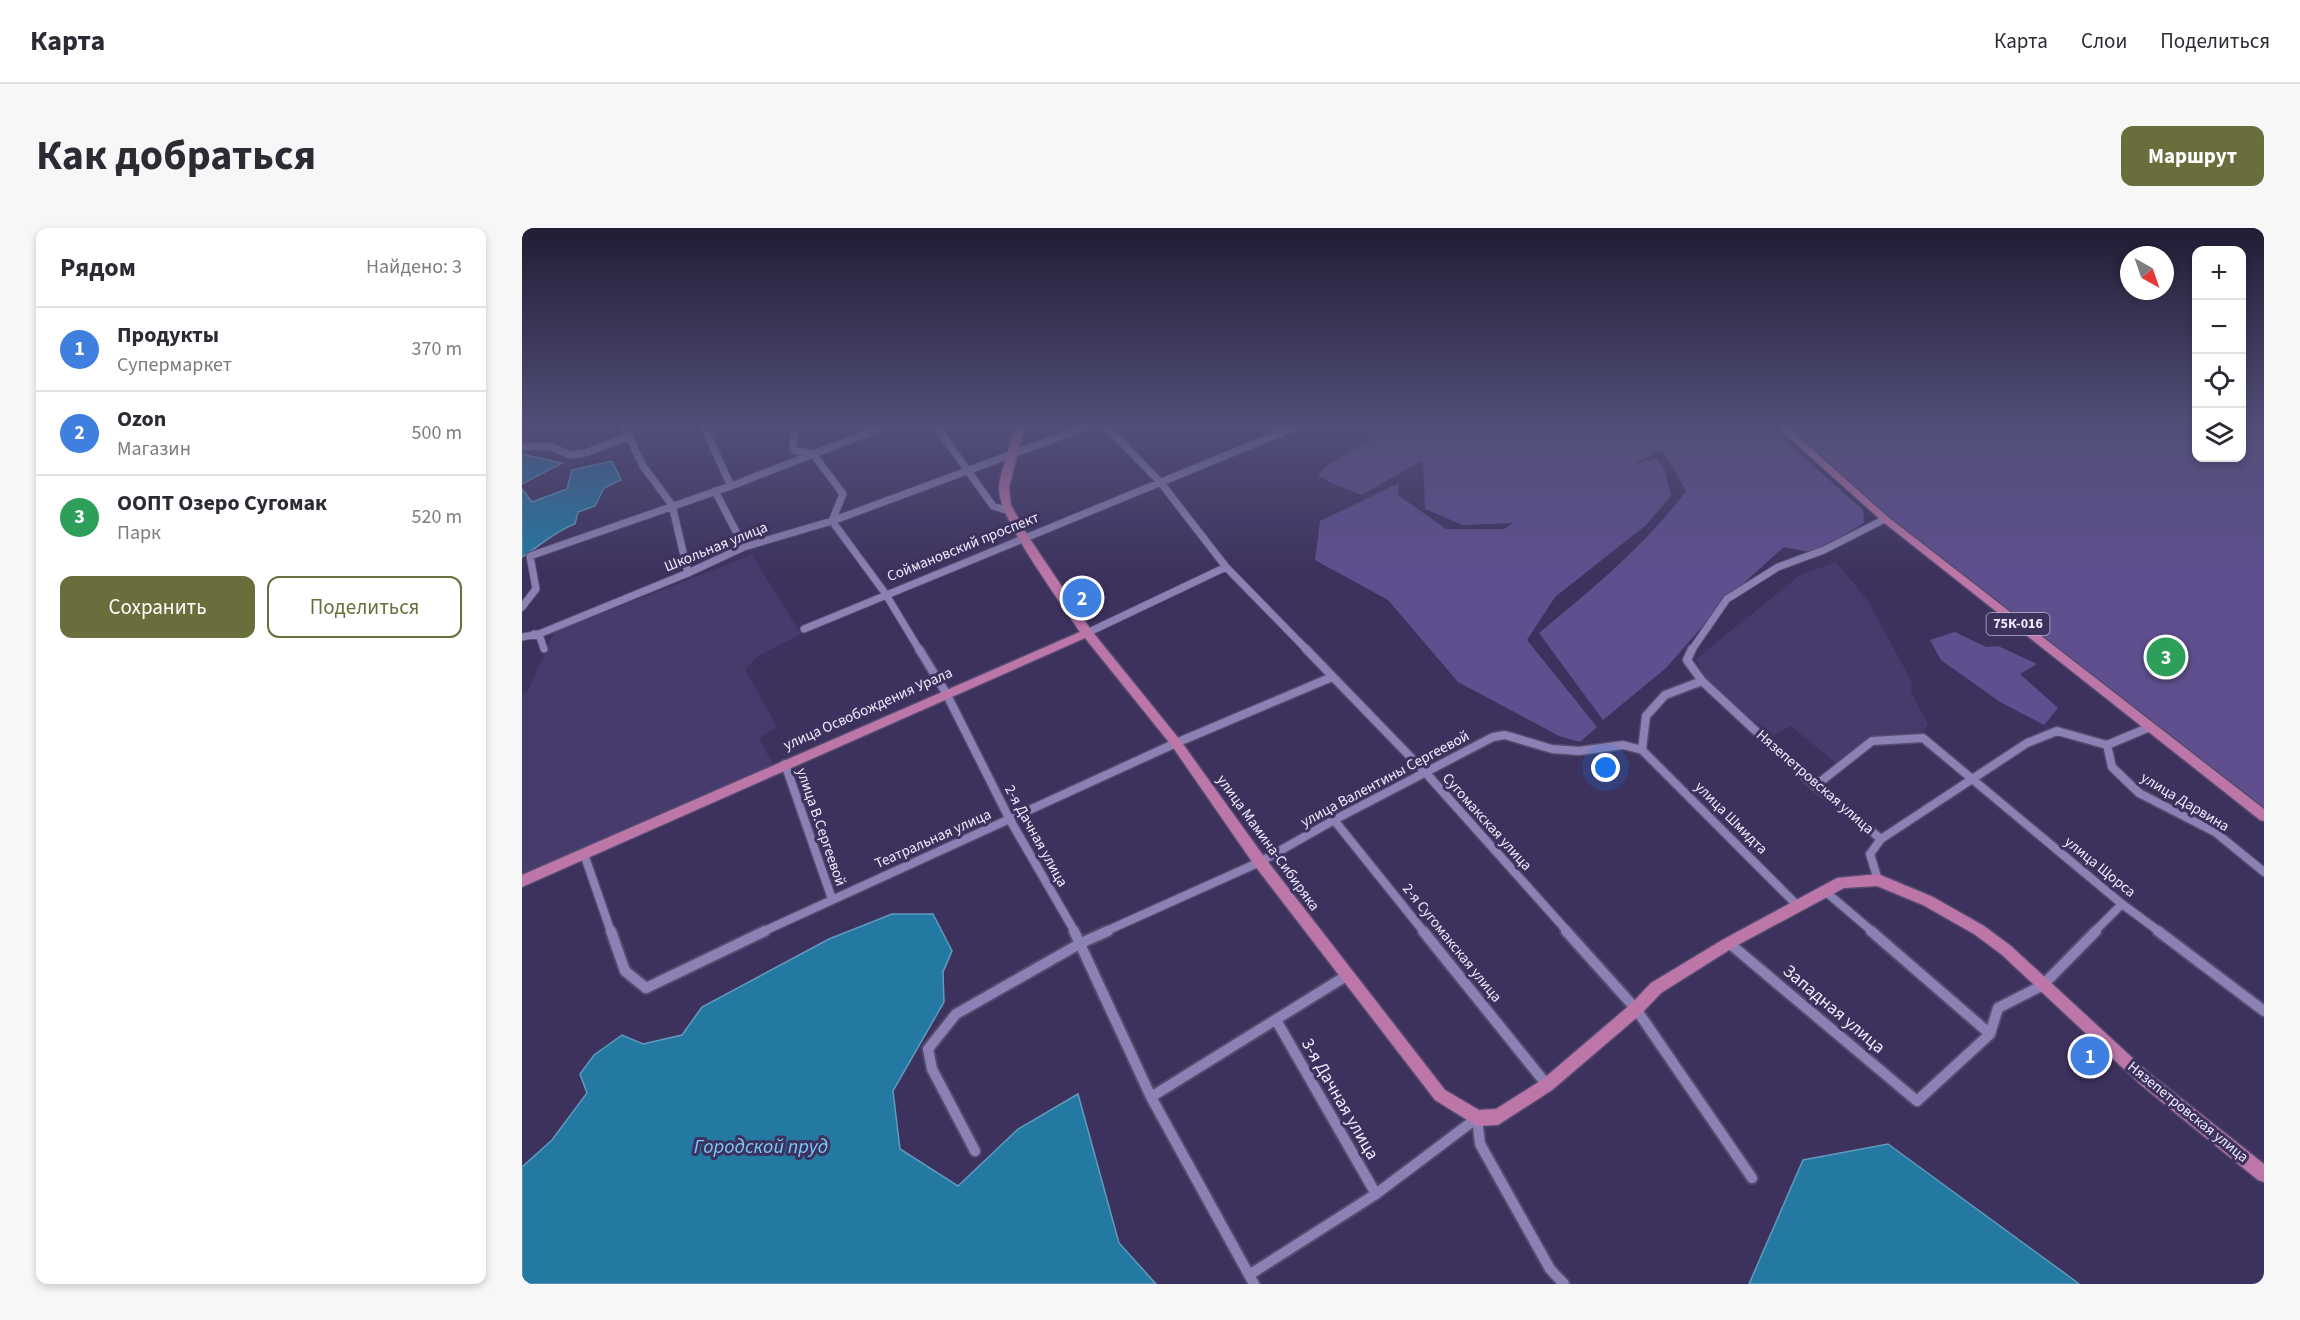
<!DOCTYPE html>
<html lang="ru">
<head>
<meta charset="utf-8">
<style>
  body { margin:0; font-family:"Source Sans 3",sans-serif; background:#f7f7f7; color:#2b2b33 }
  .controls { position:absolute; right:18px; top:18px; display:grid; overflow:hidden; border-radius:12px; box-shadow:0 3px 9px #0003 }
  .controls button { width:54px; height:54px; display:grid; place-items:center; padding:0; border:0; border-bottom:2px solid #e1e1e2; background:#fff; color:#2b2b33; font:30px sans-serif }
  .compass { position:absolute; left:1598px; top:18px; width:54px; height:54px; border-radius:50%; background:#fff; box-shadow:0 3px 9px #0003; rotate:140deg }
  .you { position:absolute; left:1084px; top:540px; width:21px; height:21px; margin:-15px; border:4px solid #fff; border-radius:50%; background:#1a73e8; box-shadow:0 0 0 9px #1a73e833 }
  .badge { display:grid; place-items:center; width:39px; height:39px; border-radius:50%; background:#6a6e3c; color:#fff; font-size:20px; font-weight:700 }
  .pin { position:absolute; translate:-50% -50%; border:3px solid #fff; box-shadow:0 2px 6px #0006 }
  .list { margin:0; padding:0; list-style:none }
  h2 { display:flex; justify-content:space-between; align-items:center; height:78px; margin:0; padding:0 24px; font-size:26px }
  h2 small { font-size:20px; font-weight:400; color:#7c7c81 }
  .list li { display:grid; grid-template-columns:39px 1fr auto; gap:18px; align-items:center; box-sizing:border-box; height:84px; padding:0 24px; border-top:2px solid #e1e1e2 }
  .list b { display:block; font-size:22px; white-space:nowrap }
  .list p { margin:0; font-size:20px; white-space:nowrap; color:#7c7c81 }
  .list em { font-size:20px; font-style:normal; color:#7c7c81 }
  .actions { display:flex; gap:12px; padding:18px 24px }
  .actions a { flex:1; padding:14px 0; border:2px solid #6a6e3c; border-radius:12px; text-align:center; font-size:21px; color:#6a6e3c }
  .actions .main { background:#6a6e3c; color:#fff }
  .icon { flex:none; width:33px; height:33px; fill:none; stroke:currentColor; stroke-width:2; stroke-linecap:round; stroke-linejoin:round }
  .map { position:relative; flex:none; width:1742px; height:1056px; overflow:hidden; border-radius:12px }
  header { display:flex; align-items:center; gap:36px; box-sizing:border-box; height:84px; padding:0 30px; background:#fff; border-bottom:2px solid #e1e1e2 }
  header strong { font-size:28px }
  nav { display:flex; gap:33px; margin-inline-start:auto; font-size:21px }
  .intro { display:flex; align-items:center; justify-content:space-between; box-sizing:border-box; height:144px; padding:0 36px }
  h1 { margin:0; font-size:42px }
  .button { padding:15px 27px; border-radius:12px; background:#6a6e3c; color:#fff; font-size:21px; font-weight:700 }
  main { display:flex; gap:36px; padding:0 36px }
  aside { flex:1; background:#fff; border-radius:12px; box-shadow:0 3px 9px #0003 }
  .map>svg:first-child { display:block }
  .built { fill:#473a6d }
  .green { fill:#5f4f8e }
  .water { fill:#2379a2; stroke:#609bbd; stroke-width:1.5 }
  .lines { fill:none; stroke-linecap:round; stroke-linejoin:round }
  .street-far2-casing { stroke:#544b6f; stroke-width:9 }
  .street-far1-casing { stroke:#544b6f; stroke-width:11 }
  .street-casing { stroke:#544b6f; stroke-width:14 }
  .primary-casing { stroke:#544b6f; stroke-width:3 }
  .street-far2 { stroke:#8c81b4; stroke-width:7 }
  .street-far1 { stroke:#8c81b4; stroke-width:8 }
  .street { stroke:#8c81b4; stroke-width:10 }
  .primary { fill:#bd76a8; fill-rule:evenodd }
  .labels { text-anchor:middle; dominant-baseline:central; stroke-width:6; stroke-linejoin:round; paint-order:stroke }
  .shield { fill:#3d325e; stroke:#b9b4cd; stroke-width:1.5 }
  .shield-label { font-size:14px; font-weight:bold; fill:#eeebfc }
  .street-label { font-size:15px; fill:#eeebfc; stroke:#3d325e }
  .near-street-label { font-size:18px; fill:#eeebfc; stroke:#3d325e }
  .near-water-label { font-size:20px; font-style:italic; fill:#77cbf9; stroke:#3d325e }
</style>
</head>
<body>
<header>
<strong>Карта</strong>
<nav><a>Карта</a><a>Слои</a><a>Поделиться</a></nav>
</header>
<div class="intro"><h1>Как добраться</h1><a class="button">Маршрут</a></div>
<main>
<aside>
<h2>Рядом<small>Найдено: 3</small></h2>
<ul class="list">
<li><span class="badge" style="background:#3f7fe0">1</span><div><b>Продукты</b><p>Супермаркет</p></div><em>370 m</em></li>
<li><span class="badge" style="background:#3f7fe0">2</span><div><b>Ozon</b><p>Магазин</p></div><em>500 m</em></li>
<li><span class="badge" style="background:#2e9e5b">3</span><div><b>ООПТ Озеро Сугомак</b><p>Парк</p></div><em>520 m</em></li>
</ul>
<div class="actions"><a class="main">Сохранить</a><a>Поделиться</a></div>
</aside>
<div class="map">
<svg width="1742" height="1056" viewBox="0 0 1742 1056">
  <rect width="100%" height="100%" fill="#3d325e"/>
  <path class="built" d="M230 327 279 406 236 428 223 442 255 499 237 510 252 539 0 647V468L6 463 32 404Z
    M1314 334 1346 373 1390 454 1389 464 1406 496 1398 509 1351 511 1315 536 1269 498 1251 508 1186 456 1174 431 1278 347Z"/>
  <path class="green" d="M872 197H1246L1341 282 1342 295 1291 325 1262 319 1206 369 1144 440 1081 492 1017 405C1070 361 1123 318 1164 263L1140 221 1109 238 1134 230 1142 240 1149 268 1124 297 1033 369 1005 412 1075 499 1058 514 1037 508 936 454 866 372 793 332 798 293 877 255 876 267 924 301H982L991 295 941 297 903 281 901 232 840 267 809 255 796 247 805 238Z
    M1262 197H1674V230H1720V197H1742V580L1366 290Z
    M1433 404 1464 419 1476 418 1515 436 1498 446 1536 480 1522 497 1478 474 1419 432 1408 412Z"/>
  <path class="water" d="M0 226 40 235 0 256Z
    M90 233 99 252 82 260 73 278 56 284 53 296C33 303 18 318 0 329V261L10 274 45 261 50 242Z
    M370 686H411L430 723 421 744 422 774 371 863 378 921 436 958 496 901 556 866 597 1015 634 1056H0V939L30 912 65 865 58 846 72 827 100 807 121 816 160 807 180 779 307 711Z
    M1366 916 1556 1055 1557 1056H1227L1281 932Z"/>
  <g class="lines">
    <defs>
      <path id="street-far2" d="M101 197 121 238 150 277 166 345
        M181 197 209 258
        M273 197 271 222 292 227 321 266 310 293 363 365 398 423
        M341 197 346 205
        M413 197 471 278 487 283
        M583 197 639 255 704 339 786 423
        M750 197 760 206
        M0 219 27 218 48 227 63 225 106 209
        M193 263 222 319
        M0 379 14 361 8 328 209 258 366 197
        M282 401 778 197
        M565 405 704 339
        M12 406H17L22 421
        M0 409 17 406 166 345 222 319 310 293 569 197
        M1169 423 1205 371 1256 339 1302 322 1363 291"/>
      <path id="street-far1" d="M397 421 424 465 488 592 553 704
        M784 421 903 544 1046 704
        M1180 453 1293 558 1359 611 1348 626 1356 652
        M1585 517 1590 539 1617 565 1693 604 1742 644
        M1120 522 1277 679
        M263 536 310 671
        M1293 558 1350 513 1401 510 1600 676 1638 704
        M812 592 902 704
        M1359 611 1505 515 1535 503 1585 517 1628 499
        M62 626 89 704
        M1304 664 1351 704
        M240 704 654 515 810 449
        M582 704 738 634 812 592 971 509 983 507 1030 521 1057 523 1101 517 1120 522 1124 488 1143 467 1180 453 1165 432 1170 421
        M1572 704 1600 676"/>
      <path id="street" d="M89 703 103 743 124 760 243 703
        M552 703 629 869 732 1056
        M901 703 1025 857
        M1044 703 1114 781 1230 950
        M1349 703 1468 806
        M1636 703 1742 783
        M1207 715 1395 873 1468 806 1476 780 1521 757 1574 703
        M754 792 854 966
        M629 869 824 748
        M955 890 958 916 1028 1041 1042 1056
        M453 923 410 841 406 821 434 786 559 715 586 703
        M727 1047 854 966 955 890"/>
      <path id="primary" d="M494 197H503L487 259 489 277 506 308 569 402 658 512 743 630 923 862 957 882 974 881 1020 852 1109 776 1129 755 1202 711 1315 650 1356 646 1411 669 1462 698 1489 718 1628 846 1742 936V954L1736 952 1618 856 1479 726 1452 706 1401 677 1355 658 1322 660 1212 719 1139 765 1119 786 1030 862 976 897 955 898 950 895 913 872 733 638 650 518 563 410 0 659V647L558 404C539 374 476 291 477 260 478 243 490 215 494 197Z
        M1253 197H1263L1366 289 1742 581V593L1738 592 1360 293Z"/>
    </defs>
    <use href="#street-far2" class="street-far2-casing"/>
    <use href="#street-far1" class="street-far1-casing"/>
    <use href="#street" class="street-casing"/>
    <use href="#primary" class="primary-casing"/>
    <use href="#street-far2" class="street-far2"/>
    <use href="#street-far1" class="street-far1"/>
    <use href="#street" class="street"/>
    <use href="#primary" class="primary"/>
  </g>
  <linearGradient id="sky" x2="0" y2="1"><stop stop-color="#221c34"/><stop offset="0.57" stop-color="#514f79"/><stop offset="1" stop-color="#514f79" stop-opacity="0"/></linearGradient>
  <rect width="1742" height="345" fill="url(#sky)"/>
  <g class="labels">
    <rect class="shield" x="1464.5" y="385" width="63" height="22" rx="4.5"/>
    <g class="shield-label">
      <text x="1496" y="396">75К-016</text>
    </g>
    <g class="street-label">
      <text transform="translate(194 319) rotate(-22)">Школьная улица</text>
      <text transform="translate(441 319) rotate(-22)">Соймановский проспект</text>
      <text transform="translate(346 481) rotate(-24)">улица Освобождения Урала</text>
      <text transform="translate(863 551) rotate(-28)">улица Валентины Сергеевой</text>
      <text transform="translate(1293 554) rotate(41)">Нязепетровская улица</text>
      <text transform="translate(1663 574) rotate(31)">улица Дарвина</text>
      <text transform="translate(1209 590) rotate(45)">улица Шмидта</text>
      <text transform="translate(965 594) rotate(48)">Сугомакская улица</text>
      <text transform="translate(299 599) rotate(71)">улица В.Сергеевой</text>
      <text transform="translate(514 608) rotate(61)">2-я Дачная улица</text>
      <text transform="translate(411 611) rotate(-24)">Театральная улица</text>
      <text transform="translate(746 615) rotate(54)">улица Мамина-Сибиряка</text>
      <text transform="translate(1578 639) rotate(39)">улица Щорса</text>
      <text transform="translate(930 715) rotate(51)">2-я Сугомакская улица</text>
      <text transform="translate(1666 884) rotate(39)">Нязепетровская улица</text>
    </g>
    <g class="near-street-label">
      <text transform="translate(1312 781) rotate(40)">Западная улица</text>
      <text transform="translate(818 871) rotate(60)">3-я Дачная улица</text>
    </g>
    <g class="near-water-label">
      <text x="239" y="919">Городской пруд</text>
    </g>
  </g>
</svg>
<div class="controls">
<button>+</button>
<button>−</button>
<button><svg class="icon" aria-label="locate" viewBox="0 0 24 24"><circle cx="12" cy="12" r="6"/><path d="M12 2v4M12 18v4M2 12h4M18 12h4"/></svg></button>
<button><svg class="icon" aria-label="layers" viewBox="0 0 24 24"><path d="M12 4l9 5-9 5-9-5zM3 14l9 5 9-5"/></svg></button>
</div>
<svg class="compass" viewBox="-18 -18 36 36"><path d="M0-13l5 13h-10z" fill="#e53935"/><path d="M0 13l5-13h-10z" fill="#7c7c81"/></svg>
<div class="you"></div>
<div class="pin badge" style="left:1568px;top:828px;background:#3f7fe0">1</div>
<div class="pin badge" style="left:560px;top:370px;background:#3f7fe0">2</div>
<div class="pin badge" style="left:1644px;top:429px;background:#2e9e5b">3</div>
</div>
</main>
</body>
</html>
